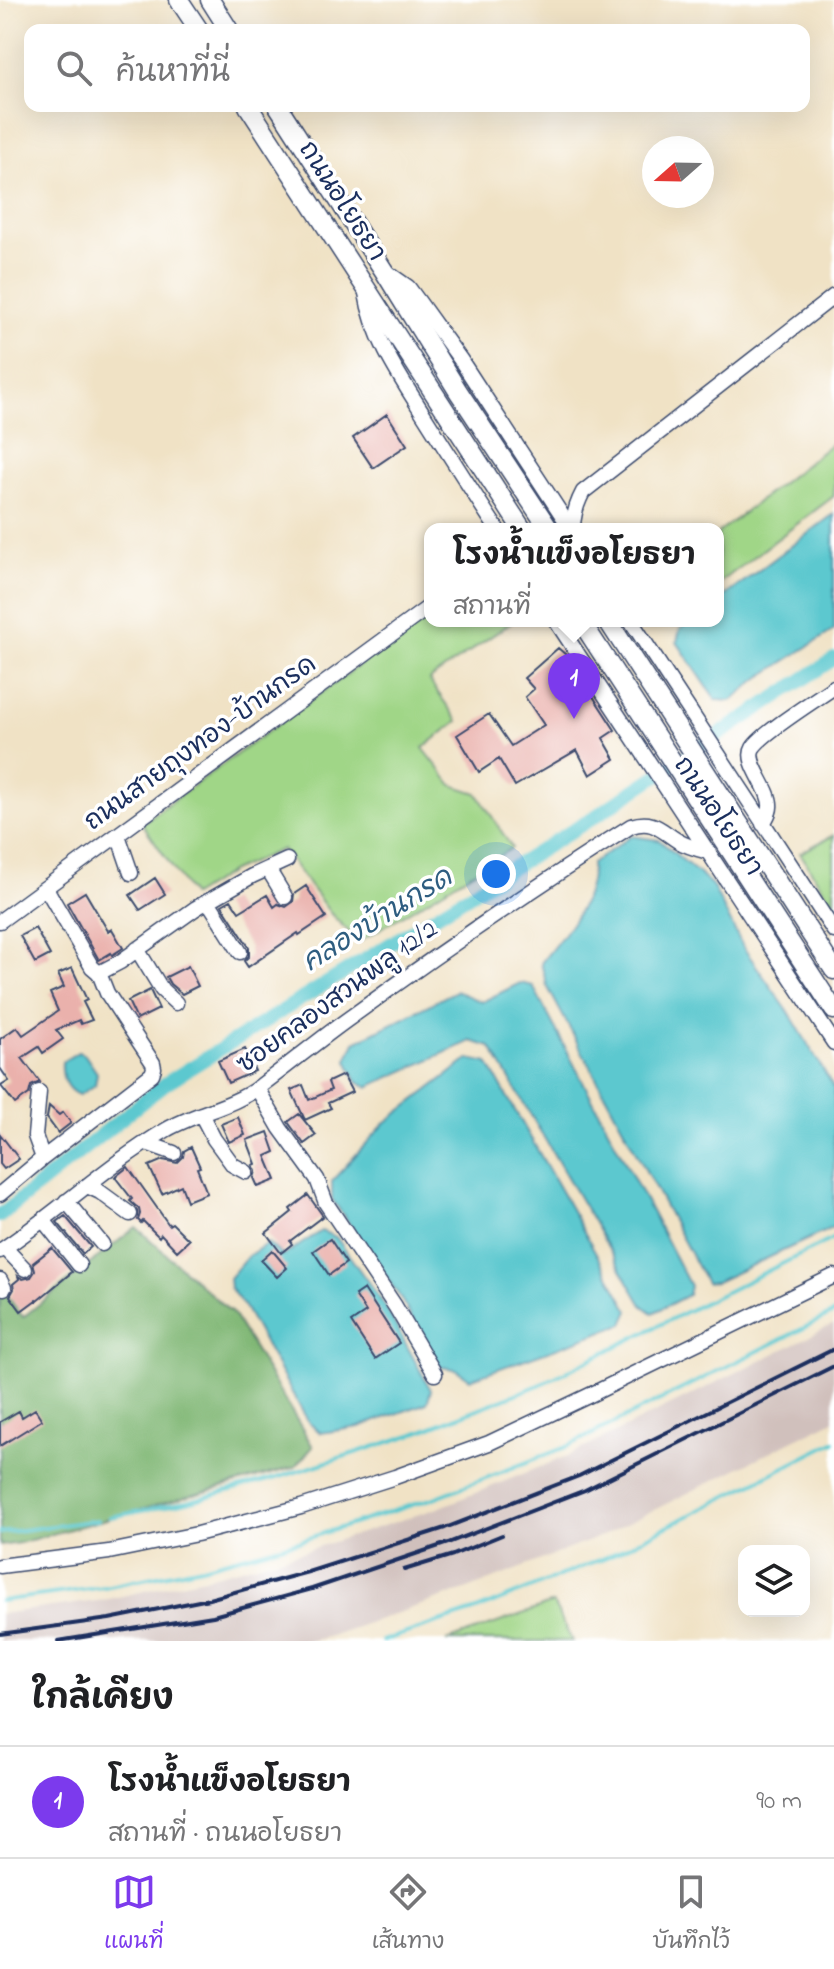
<!DOCTYPE html>
<html lang="th">
<head>
<meta charset="utf-8">
<style>
  body { margin:0; font-family:"Indie Flower","Playpen Sans Thai",sans-serif; background:#f2f2f2; color:#202124 }
  .controls { position:absolute; right:24px; bottom:24px; display:grid; overflow:hidden; border-radius:16px; box-shadow:0 8px 32px #0002 }
  .controls button { width:72px; height:72px; display:grid; place-items:center; padding:0; border:0; border-bottom:2px solid #e0e0e0; background:#fff; color:#202124; font:40px sans-serif }
  .compass { position:absolute; left:642px; top:136px; width:72px; height:72px; border-radius:50%; background:#fff; box-shadow:0 8px 32px #0002; rotate:250deg }
  .you { position:absolute; left:496px; top:874px; width:28px; height:28px; margin:-20px; border:6px solid #fff; border-radius:50%; background:#1a73e8; box-shadow:0 0 0 12px #1a73e833 }
  .badge { display:grid; place-items:center; width:52px; height:52px; border-radius:50%; background:#7c3aed; color:#fff; font-size:26px; font-weight:700 }
  .pin { position:absolute; translate:-50% -66px; filter:drop-shadow(0 2px 4px #0008) }
  .pin::after { content:''; position:absolute; top:42px; width:28px; height:24px; background:inherit; clip-path:polygon(0 0,100% 0,50% 100%) }
  .popup { position:absolute; left:424px; top:523px; width:300px; height:104px; box-sizing:border-box; display:grid; place-content:center; border-radius:16px; background:#fff; filter:drop-shadow(0 2px 6px #0005); font-size:26px; white-space:nowrap; color:#757577 }
  .popup b { font-size:30px; color:#202124 }
  .popup::after { content:''; position:absolute; left:50%; top:100%; margin-left:-16px; border:16px solid transparent; border-top-color:#fff }
  .list { margin:0; padding:0; list-style:none }
  h2 { display:flex; justify-content:space-between; align-items:center; height:104px; margin:0; padding:0 32px; font-size:34px }
  h2 small { font-size:26px; font-weight:400; color:#757577 }
  .list li { display:grid; grid-template-columns:52px 1fr auto; gap:24px; align-items:center; box-sizing:border-box; height:112px; padding:0 32px; border-top:2px solid #e0e0e0 }
  .list b { display:block; font-size:30px; white-space:nowrap }
  .list p { margin:0; font-size:26px; white-space:nowrap; color:#757577 }
  .list em { font-size:26px; font-style:normal; color:#757577 }
  .icon { flex:none; width:44px; height:44px; fill:none; stroke:currentColor; stroke-width:2; stroke-linecap:round; stroke-linejoin:round }
  .map { position:relative; flex:none; width:834px; height:1641px; overflow:hidden }
  .search { position:absolute; background:#fff; box-shadow:0 8px 32px #0002; left:24px; right:24px; top:24px; height:88px; display:flex; align-items:center; gap:20px; box-sizing:border-box; padding:0 28px; border-radius:16px; color:#757577; font-size:30px }
  .sheet { height:216px; background:#fff }
  nav { display:flex; justify-content:space-around; align-items:center; box-sizing:border-box; height:112px; border-top:2px solid #e0e0e0; background:#fff; font-size:22px; color:#757577 }
  nav a { display:grid; justify-items:center; gap:4px }
  nav .on { color:#7c3aed }
  .map>svg:first-child { display:block }
  .industrial { fill:#d0c0bc }
  .green { fill:#a0d687; stroke:#5e8272; stroke-width:2 }
  .forest { fill:#80b774; stroke:#4e7369; stroke-width:2 }
  .water { fill:#5bc8cf; stroke:#3b7c96; stroke-width:2 }
  .lines { fill:none; stroke-linecap:round; stroke-linejoin:round }
  .stream { stroke:#5bc8cf; stroke-width:4 }
  .canal { stroke:#5bc8cf; stroke-width:14 }
  .building { fill:#eab1ac }
  .minor-casing { stroke:#3b4a6d; stroke-width:17 }
  .major-casing { stroke:#3b4a6d; stroke-width:21 }
  .minor { stroke:#fff; stroke-width:14 }
  .major { stroke:#fff; stroke-width:18 }
  .rail { stroke:#1b2f5e; stroke-width:4 }
  .labels { text-anchor:middle; dominant-baseline:central; stroke-width:7; stroke-linejoin:round; paint-order:stroke }
  .street-label { font-size:26px; fill:#1b2f5e; stroke:#fff }
  .water-label { font-size:28px; font-style:italic; fill:#2e5d80; stroke:#fff }
</style>
</head>
<body>
<div class="map">
<svg width="834" height="1641" viewBox="0 0 834 1641">
  <rect width="100%" height="100%" fill="#fff"/>
  <filter id="ink" filterUnits="userSpaceOnUse"><feTurbulence type="fractalNoise" baseFrequency=".0125" numOctaves="2"/><feDisplacementMap in="SourceGraphic" scale="16" xChannelSelector="R" yChannelSelector="G"/><feConvolveMatrix kernelMatrix="1 2 1 2 8 2 1 2 1" color-interpolation-filters="sRGB"/></filter>
  <filter id="wash" filterUnits="userSpaceOnUse"><feTurbulence type="fractalNoise" baseFrequency=".006" numOctaves="4" result="noise"/><feDisplacementMap in="SourceGraphic" scale="32" xChannelSelector="R" yChannelSelector="G"/><feGaussianBlur stdDeviation="1.8" result="paint"/><feColorMatrix in="noise" values="0 0 0 0 0 0 0 0 0 0 0 0 0 0 0 0 0 1.4 0 .05"/><feComposite in="paint" operator="in"/></filter>
  <g filter="url(#wash)">
    <rect width="100%" height="100%" fill="#f0e2c5"/>
    <path class="industrial" d="M834 1324V1420L604 1535 468 1589 327 1637 307 1641H0V1614L104 1600 204 1578 302 1552 438 1508 570 1455Z"/>
    <path class="green" d="M834 442V496L718 584V533Z
      M430 614V621H513L429 680 458 721 423 748 452 785 477 793 512 848 359 942 331 914 282 849 232 871 192 896 142 823Z
      M834 835V906L800 853Z
      M553 1603 572 1641H447Z"/>
    <path class="forest" d="M136 1227 233 1314 313 1447 295 1467 20 1543 0 1546V1286L23 1317Z"/>
    <path class="water" d="M834 514V630L759 678 731 701 716 700 677 642 680 629 691 621H718V601Z
      M631 836 659 840 712 885 743 947 790 1014 834 1088V1227L716 1282 706 1283 547 986 541 963C563 934 594 903 591 864Z
      M520 983 533 986 690 1286 688 1295 653 1313 642 1305 491 1047 471 1041 368 1087 357 1082 347 1060 355 1042 456 991 482 1002Z
      M78 1052 85 1055 97 1073 95 1085 79 1095C65 1090 61 1076 62 1062Z
      M469 1059 488 1063 629 1311 623 1324 470 1379 455 1369 440 1367 398 1294 332 1199V1181L386 1122Z
      M321 1231 336 1237 385 1306 431 1390 427 1403 359 1427 321 1433 309 1423 243 1305 230 1288 229 1278 248 1256 268 1243 283 1256Z"/>
    <g class="lines">
      <path class="stream" d="M110 1517 187 1502 280 1477 411 1435 539 1385 834 1238
        M0 1533 98 1520
        M0 1601 104 1587 202 1567 299 1541 434 1498 566 1447 834 1313
        M382 1641 474 1611 609 1556 834 1442"/>
      <path class="canal" d="M0 1216 166 1083 591 819 834 659"/>
    </g>
    <g id="blocks">
      <path class="building" d="M387 414 407 445 373 468 353 438Z
        M558 648 566 655 615 730 603 738 615 759 590 775 577 750 515 786 499 759 479 772 457 735 489 714 511 746 544 725 525 697 534 689 524 678Z
        M155 878 165 894 140 910 130 895Z
        M306 886 326 917 299 935 298 933 248 967 244 961 249 956V947L222 905 231 900 239 912 267 895 274 907 278 904 286 907 293 902 294 894Z
        M85 892 108 931 112 929 123 948 112 955 111 953 99 960 67 903Z
        M35 928 50 955 35 963 20 936Z
        M188 966 198 986 182 994 170 984 166 977Z
        M72 968 87 1000 83 1002 92 1020 81 1024 79 1020 56 1030 63 1039 43 1053 39 1047 22 1058 40 1082 31 1086 29 1094 15 1104 1 1086 9 1081 0 1068V1039L17 1027 23 1035 58 1011 50 993 64 987 58 974Z
        M150 990 159 1009 137 1020 128 1001Z
        M245 1049 255 1071 228 1083 218 1061Z
        M343 1075 352 1092 328 1103 331 1108 305 1120 291 1090 303 1085 309 1100 331 1090 328 1082Z
        M49 1106 59 1115 63 1112 71 1123 58 1133 47 1118Z
        M299 1114 316 1135 304 1144 288 1122Z
        M238 1117 245 1135 229 1142 221 1124Z
        M268 1132 275 1152 266 1156 276 1180 258 1187 254 1178 256 1171 253 1165 256 1164 247 1140Z
        M0 1134 19 1159 4 1169 0 1164Z
        M191 1147 200 1167 197 1168 207 1193 187 1201 181 1185 162 1194 149 1166 163 1160 177 1163 183 1157 184 1151Z
        M128 1167 169 1225 172 1223 189 1240 177 1251 161 1234 159 1237 143 1221 141 1223 138 1220 140 1214 139 1209 130 1201 132 1199 115 1177Z
        M308 1195 323 1216 290 1241 292 1244 281 1253 266 1233 292 1212 290 1209Z
        M65 1216 91 1247 83 1254 57 1222Z
        M330 1239 346 1263 329 1275 313 1251Z
        M52 1248 72 1272 37 1301 36 1300 21 1311 10 1296 14 1289 13 1284 19 1279 18 1276 23 1279 31 1277 35 1271 33 1263Z
        M272 1250 287 1268 277 1277 261 1260Z
        M364 1289 399 1343 375 1359 351 1322 366 1312 355 1295Z
        M35 1409 42 1420 0 1446V1422L19 1411 22 1417Z"/>
    </g>
  </g>
  <g filter="url(#ink)">
    <use href="#blocks" fill-opacity="0" stroke="#3b4a6d" stroke-width="2"/>
    <g class="lines">
      <defs>
        <path id="minor" d="M385 271 408 287 419 302 460 359 571 529
          M366 293C373 338 400 377 424 415 448 453 472 491 497 529
          M573 529C573 515 576 505 583 492L834 296
          M556 621 834 1043
          M631 621 834 931
          M763 824C766 818 770 813 770 807 772 789 744 763 753 748 762 733 817 699 834 687
          M118 835 131 873
          M268 869 285 897
          M46 888 92 967 99 973 120 962 196 908 252 876 287 860
          M208 901 240 952
          M0 921 430 606
          M137 949 162 990 176 1003
          M257 1088 280 1128 317 1179 326 1203 395 1306 435 1374
          M39 1092 35 1136 43 1158
          M201 1114 214 1139 233 1165 246 1172
          M146 1143 174 1153
          M87 1186 100 1192 130 1214
          M0 1194 43 1158 152 1074 154 1068 153 1063 107 993 99 973
          M66 1201 102 1244
          M43 1220 79 1265
          M5 1248 25 1269
          M0 1251C57 1213 107 1165 166 1130 195 1113 232 1107 259 1087 290 1064 320 1039 351 1017 442 951 535 887 631 826 654 819 660 830 678 841 688 847 697 849 709 852
          M0 1280 4 1288
          M0 1566 109 1552 197 1534 301 1507 395 1477 489 1443 588 1396 834 1276"/>
        <path id="major" d="M179 0 199 30
          M210 0 229 30
          M248 106 522 529
          M278 106 384 271 458 391 549 529
          M581 621 834 1010
          M608 621 834 970"/>
      </defs>
      <use href="#minor" class="minor-casing"/>
      <use href="#major" class="major-casing"/>
      <use href="#minor" class="minor"/>
      <use href="#major" class="major"/>
      <path class="rail" d="M404 1570 453 1555 502 1535
        M0 1634 109 1619 209 1599 308 1572 445 1528 579 1476 834 1349
        M58 1641 213 1616 312 1589 448 1543 585 1490 834 1366"/>
    </g>
  </g>
  <g class="labels">
    <g class="street-label">
      <text transform="translate(341 202) rotate(57)">ถนนอโยธยา</text>
      <text transform="translate(201 744) rotate(-36)">ถนนสายถุงทอง-บ้านกรด</text>
      <text transform="translate(717 817) rotate(56)">ถนนอโยธยา</text>
      <text transform="translate(338 998) rotate(-36)">ซอยคลองสวนพลู 12/2</text>
    </g>
    <g class="water-label">
      <text transform="translate(378 921) rotate(-32)">คลองบ้านกรด</text>
    </g>
  </g>
</svg>
<div class="controls">
<button><svg class="icon" aria-label="layers" viewBox="0 0 24 24"><path d="M12 4l9 5-9 5-9-5zM3 14l9 5 9-5"/></svg></button>
</div>
<svg class="compass" viewBox="-18 -18 36 36"><path d="M0-13l5 13h-10z" fill="#e53935"/><path d="M0 13l5-13h-10z" fill="#757577"/></svg>
<div class="you"></div>
<div class="pin badge" style="left:574px;top:719px">1</div>
<div class="popup"><b>โรงน้ำแข็งอโยธยา</b>สถานที่</div>
<div class="search"><svg class="icon" aria-label="search" viewBox="0 0 24 24"><circle cx="10" cy="10" r="6"/><path d="M15 15l6 6"/></svg>ค้นหาที่นี่</div>
</div>
<section class="sheet">
<h2>ใกล้เคียง<small></small></h2>
<ul class="list">
<li><span class="badge">1</span><div><b>โรงน้ำแข็งอโยธยา</b><p>สถานที่ · ถนนอโยธยา</p></div><em>90 m</em></li>
</ul>
</section>
<nav>
<a class="on"><svg class="icon" aria-label="map" viewBox="0 0 24 24"><path d="M3 6l6-2 6 2 6-2v14l-6 2-6-2-6 2zM9 4v14M15 6v14"/></svg>แผนที่</a>
<a><svg class="icon" aria-label="directions" viewBox="0 0 24 24"><path d="M12 3l9 9-9 9-9-9zM9 14v-3h6M13 9l2 2-2 2"/></svg>เส้นทาง</a>
<a><svg class="icon" aria-label="saved" viewBox="0 0 24 24"><path d="M7 4h10v16l-5-4-5 4z"/></svg>บันทึกไว้</a>
</nav>
</body>
</html>
